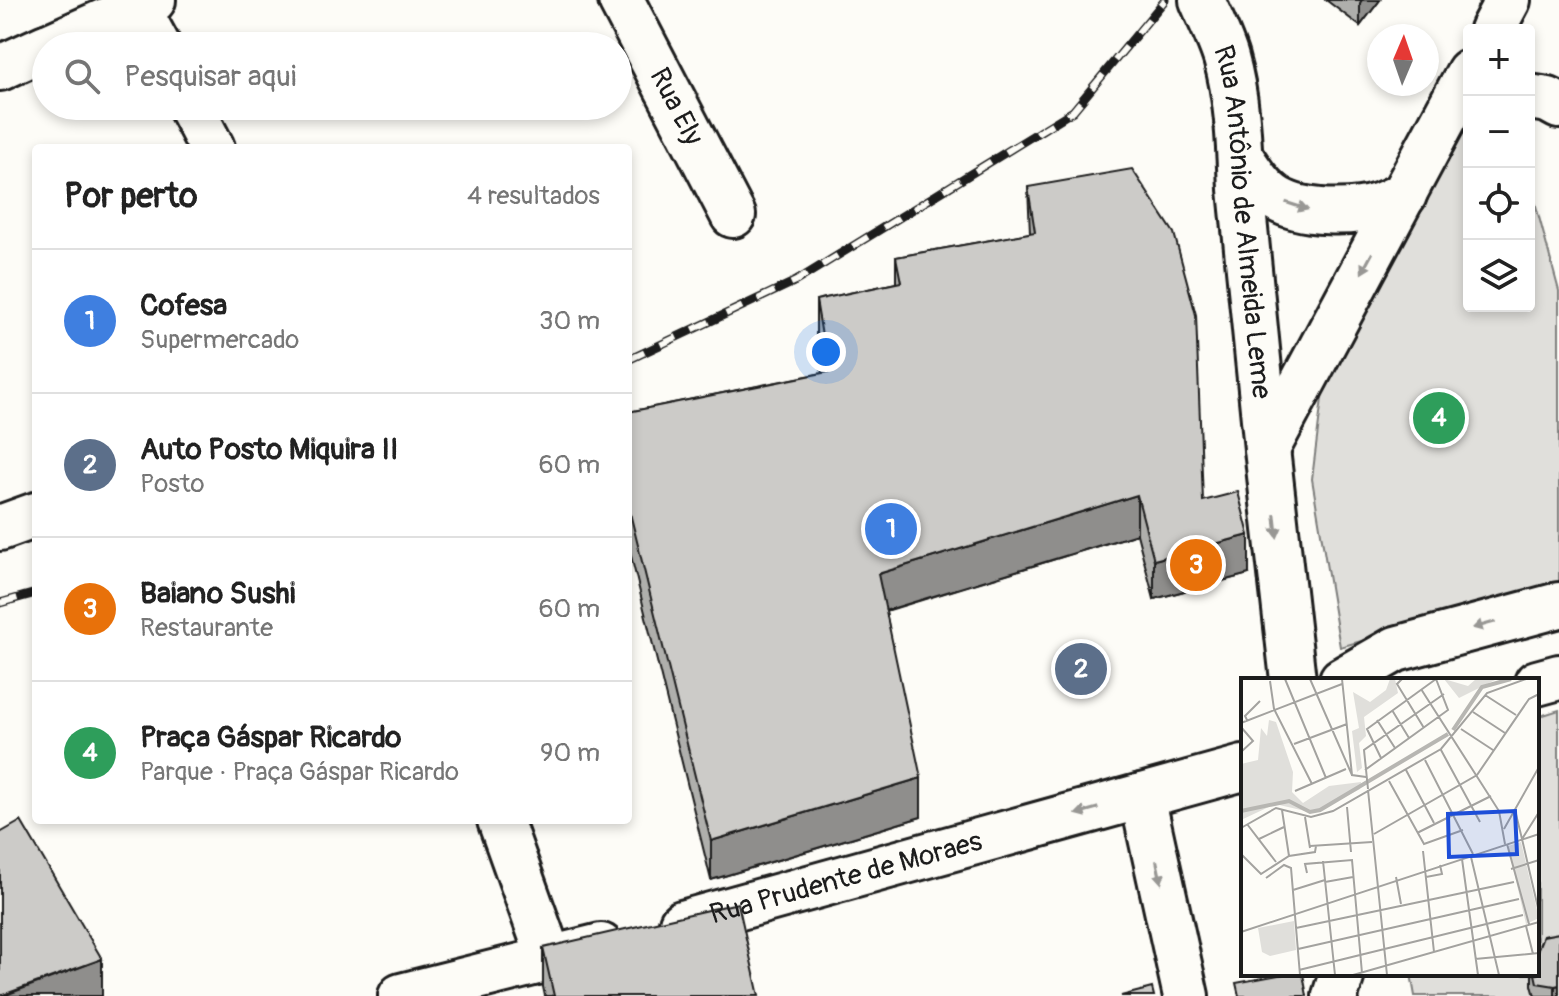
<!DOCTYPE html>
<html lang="pt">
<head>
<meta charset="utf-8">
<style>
  body { margin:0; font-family:Pangolin,sans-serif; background:#f6f6f6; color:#222 }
  .controls { position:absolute; right:24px; top:24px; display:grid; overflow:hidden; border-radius:8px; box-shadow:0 4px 12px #0003 }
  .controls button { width:72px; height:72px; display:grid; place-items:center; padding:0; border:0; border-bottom:2px solid #e0e0e0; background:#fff; color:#222; font:40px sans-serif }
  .compass { position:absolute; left:1367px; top:24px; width:72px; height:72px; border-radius:50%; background:#fff; box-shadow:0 4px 12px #0003; rotate:2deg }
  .you { position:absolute; left:826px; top:352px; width:28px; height:28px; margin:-20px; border:6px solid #fff; border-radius:50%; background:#1a73e8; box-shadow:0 0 0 12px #1a73e833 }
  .badge { display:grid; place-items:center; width:52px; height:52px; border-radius:50%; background:#ea580c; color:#fff; font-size:26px; font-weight:700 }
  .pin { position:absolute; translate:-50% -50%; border:4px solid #fff; box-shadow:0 2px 8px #0006 }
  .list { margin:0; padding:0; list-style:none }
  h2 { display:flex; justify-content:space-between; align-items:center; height:104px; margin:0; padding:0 32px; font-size:34px }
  h2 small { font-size:26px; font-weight:400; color:#767676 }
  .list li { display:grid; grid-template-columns:52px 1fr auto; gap:24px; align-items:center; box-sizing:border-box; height:144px; padding:0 32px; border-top:2px solid #e0e0e0 }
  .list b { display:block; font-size:30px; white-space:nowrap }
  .list p { margin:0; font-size:26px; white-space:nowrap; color:#767676 }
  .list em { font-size:26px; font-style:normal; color:#767676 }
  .icon { flex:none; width:44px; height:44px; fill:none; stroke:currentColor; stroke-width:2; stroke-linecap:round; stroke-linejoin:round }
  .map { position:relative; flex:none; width:1559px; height:996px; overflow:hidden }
  .search { position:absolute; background:#fff; box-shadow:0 4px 12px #0003; left:32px; top:32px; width:600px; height:88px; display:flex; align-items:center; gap:20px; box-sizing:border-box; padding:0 28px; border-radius:44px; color:#767676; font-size:30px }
  .panel { position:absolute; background:#fff; box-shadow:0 4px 12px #0003; left:32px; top:144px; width:600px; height:680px; border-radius:8px }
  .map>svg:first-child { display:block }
  .green { fill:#e0dfdb; stroke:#7e7e7c; stroke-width:2 }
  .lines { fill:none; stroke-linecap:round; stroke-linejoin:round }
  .minor-casing { stroke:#1c1c1c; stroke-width:50 }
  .major-casing { stroke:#1c1c1c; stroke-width:50 }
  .minor { stroke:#fdfcf7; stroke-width:44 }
  .major { stroke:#fdfcf7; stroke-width:44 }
  .rail-casing { stroke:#1c1c1c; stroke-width:9 }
  .rail { stroke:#fdfcf7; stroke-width:6; stroke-dasharray:18; stroke-linecap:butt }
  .wall { fill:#afafac; stroke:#1c1c1c; stroke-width:2 }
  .shaded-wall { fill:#8f8e8c; stroke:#1c1c1c; stroke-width:2 }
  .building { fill:#cccbc8; stroke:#1c1c1c; stroke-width:2 }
  .oneway { fill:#989794 }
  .labels { text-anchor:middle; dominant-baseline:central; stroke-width:7; stroke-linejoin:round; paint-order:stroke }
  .street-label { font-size:28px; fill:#1c1c1c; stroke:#fdfcf7 }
  .inset-river { fill:none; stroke:#b7b6b2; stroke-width:4 }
  .inset-road { fill:none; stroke:#a3a29f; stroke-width:2 }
  .view { fill:#1d4ed8; fill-opacity:0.15; stroke:#1d4ed8; stroke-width:4 }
  .inset-edge { fill:none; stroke:#1c1c1c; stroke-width:4 }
</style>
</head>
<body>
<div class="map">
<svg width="1559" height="996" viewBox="0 0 1559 996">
  <rect width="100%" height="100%" fill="#fdfcf7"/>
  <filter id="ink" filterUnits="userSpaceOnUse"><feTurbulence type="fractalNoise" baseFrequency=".0125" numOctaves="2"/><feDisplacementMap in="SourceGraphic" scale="16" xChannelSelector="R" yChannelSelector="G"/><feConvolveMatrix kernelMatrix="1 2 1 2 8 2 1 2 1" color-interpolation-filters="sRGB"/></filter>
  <g filter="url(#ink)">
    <path class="green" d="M1469 131V306H1529V180L1559 291V586L1340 647 1312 479 1327 358 1439 145Z
      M1559 710V996H1415L1411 974H1537V717Z"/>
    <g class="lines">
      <defs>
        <g id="minor">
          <path d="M133 0 158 46"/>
          <path id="s1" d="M621 0 733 215"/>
          <path id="s2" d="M1202 0C1210 19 1220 38 1226 58 1238 100 1239 146 1241 189L1267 449 1293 680"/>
          <path d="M1492 30 1508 0"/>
          <path d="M49 46 153 0"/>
          <path d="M0 68 46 47"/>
          <path d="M1529 97 1548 100 1559 106"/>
          <path d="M190 106 212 148"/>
          <path d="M1240 156C1250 171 1261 189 1277 199 1302 214 1353 215 1381 205 1389 202 1396 198 1404 195"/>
          <path d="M1267 449 1469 72"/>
          <path d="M0 528 36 515"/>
          <path d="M1342 680 1396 649 1559 605"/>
          <path d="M1142 796 1186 996"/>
          <path d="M500 820 550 960"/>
          <path d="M1335 996 1342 974"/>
        </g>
        <g id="major">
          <path d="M1537 683 1559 677"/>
          <path id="s3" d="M682 923 1243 768"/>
          <path d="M401 996 601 946"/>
        </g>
      </defs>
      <use href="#minor" class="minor-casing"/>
      <use href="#major" class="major-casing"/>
      <use href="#minor" class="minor"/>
      <use href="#major" class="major"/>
      <defs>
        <path id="rail" d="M628 360 796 281 1073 111 1165 0
          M0 603 36 593"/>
      </defs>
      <use href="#rail" class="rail-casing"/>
      <use href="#rail" class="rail"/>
    </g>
    <path class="wall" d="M1326 0H1380L1360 26Z
      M1028 187 1203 501 1249 574 1154 599 1137 534 886 611 921 817 711 880 628 544V412L822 373 816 339V300L896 283V257L1030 233Z
      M1543 936 1559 996H1535L1532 985V974H1537Z
      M543 948 759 996H545L543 987Z"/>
    <path class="shaded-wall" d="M1362 0H1380L1360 26V3Z
      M1137 495V534L878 613V574Z
      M1249 535V574L1154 599V560Z
      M921 778V817L711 880V841Z
      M102 959V996H3Z
      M1559 985V996H1555V986Z"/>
    <path class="building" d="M1132 169 1174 233 1196 315 1203 501 1238 492 1249 535 1154 560 1137 495 878 574 921 778 711 841 628 505V412L828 372 816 300 901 282 896 257 1035 232 1028 187Z
      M21 821 102 959 0 996V833Z
      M738 903 759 996H554L543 948Z
      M1559 933V985L1555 986 1537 983 1535 974H1537V951L1543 936Z
      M1284 974H1303L1307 996H1239L1236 983Z
      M1152 988 1154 996H1121Z"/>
    <defs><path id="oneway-solid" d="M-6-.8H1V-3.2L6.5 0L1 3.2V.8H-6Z" transform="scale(2)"/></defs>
    <g class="oneway">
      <use href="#oneway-solid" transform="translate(1297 206) rotate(18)"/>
      <use href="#oneway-solid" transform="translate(1367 263) rotate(118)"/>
      <use href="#oneway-solid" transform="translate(1276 526) rotate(84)"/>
      <use href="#oneway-solid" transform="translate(1484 625) rotate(164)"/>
      <use href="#oneway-solid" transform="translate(1087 811) rotate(164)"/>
      <use href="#oneway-solid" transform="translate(1159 872) rotate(78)"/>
    </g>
  </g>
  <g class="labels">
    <g class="street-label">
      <text stroke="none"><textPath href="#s1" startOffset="120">Rua Ely</textPath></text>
      <text stroke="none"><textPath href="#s2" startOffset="228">Rua Antônio de Almeida Leme</textPath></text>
      <text stroke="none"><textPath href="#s3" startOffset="170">Rua Prudente de Moraes</textPath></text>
    </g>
  </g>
  <g transform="translate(1241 678)">
    <rect width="298" height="298" fill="#fdfcf7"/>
    <path d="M149 1H154L157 15 123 39 125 58 118 65 121 90 116 94 111 53 118 50 112 14 129 24 145 12ZM203 1 227 8 235 1H256L218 20ZM28 42 35 44 52 94 51 114 62 125 88 108 120 104 119 111 73 135 34 126 0 142V86L17 82 20 50 26 58ZM280 164 298 240 285 246 267 168ZM53 243 55 272 29 278 21 274 17 250Z" fill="#e0dfdb"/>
    <path class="inset-river" d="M212 52 241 9 270 1M0 133 48 123 69 134 79 132 207 56"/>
    <path class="inset-road" d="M44 1 85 100M69 1 111 97M101 1 111 97 125 99M161 1 156 6 183 50M29 3 33 31 71 106M180 11 258 133 264 166M244 17 275 37M151 32 168 60M232 34 264 55M6 42 4 38 19 23M136 42 154 70M0 45 101 6M0 49 12 63 0 74M220 51 252 72M53 66 106 46M200 72 239 144M184 82 232 176M124 92 207 32 195 1 126 51 140 80M165 92 193 145M148 103 183 166 222 152M127 111 123 72 203 16M127 112 146 297M54 113 105 91M106 129 110 174M41 132 48 178M274 132 281 161M64 139 69 170M6 146 35 184M0 150 35 130 70 139 92 133 200 71 246 15 285 1M263 151 298 89M176 155 250 118M133 156 236 97 288 21 298 16M18 161 43 149M281 161 298 234M281 161 298 134M266 166 288 246M69 168 131 164M182 173 193 274M0 176 20 196 48 178 74 174 75 168M230 179 258 297M221 181 237 297M82 183 94 297M270 191 298 182M66 195 64 186 111 182 121 295M155 199 160 226M185 199 201 196 199 187M25 200 43 187 50 190 59 297M84 204 112 199M52 212 84 202M285 248 292 276M55 250 273 204M0 254 298 156M57 271 278 221M234 281 298 275M58 292 282 237M112 297 298 244"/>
    <path class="view" d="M274 133 276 176 208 179 207 136Z"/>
    <rect width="298" height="298" class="inset-edge"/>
  </g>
</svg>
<div class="controls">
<button>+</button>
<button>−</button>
<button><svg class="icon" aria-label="locate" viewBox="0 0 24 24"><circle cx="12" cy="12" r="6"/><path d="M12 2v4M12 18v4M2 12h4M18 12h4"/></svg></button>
<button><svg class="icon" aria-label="layers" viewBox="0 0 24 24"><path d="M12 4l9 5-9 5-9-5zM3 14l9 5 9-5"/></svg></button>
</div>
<svg class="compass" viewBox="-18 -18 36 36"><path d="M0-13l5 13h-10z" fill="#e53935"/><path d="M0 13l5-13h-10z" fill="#767676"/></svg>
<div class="you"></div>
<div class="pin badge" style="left:891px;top:529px;background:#3f7fe0">1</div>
<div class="pin badge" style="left:1081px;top:669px;background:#5c6f8a">2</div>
<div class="pin badge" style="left:1196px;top:565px;background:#e8710a">3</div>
<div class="pin badge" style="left:1439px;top:418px;background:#2e9e5b">4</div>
<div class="search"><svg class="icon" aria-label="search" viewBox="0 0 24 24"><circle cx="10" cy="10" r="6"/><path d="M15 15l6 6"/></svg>Pesquisar aqui</div>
<section class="panel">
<h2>Por perto<small>4 resultados</small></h2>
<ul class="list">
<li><span class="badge" style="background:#3f7fe0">1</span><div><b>Cofesa</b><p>Supermercado</p></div><em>30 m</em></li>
<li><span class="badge" style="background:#5c6f8a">2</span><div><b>Auto Posto Miquira II</b><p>Posto</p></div><em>60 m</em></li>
<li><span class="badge" style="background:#e8710a">3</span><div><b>Baiano Sushi</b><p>Restaurante</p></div><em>60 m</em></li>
<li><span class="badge" style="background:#2e9e5b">4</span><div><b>Praça Gáspar Ricardo</b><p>Parque · Praça Gáspar Ricardo</p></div><em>90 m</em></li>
</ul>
</section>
</div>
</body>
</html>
